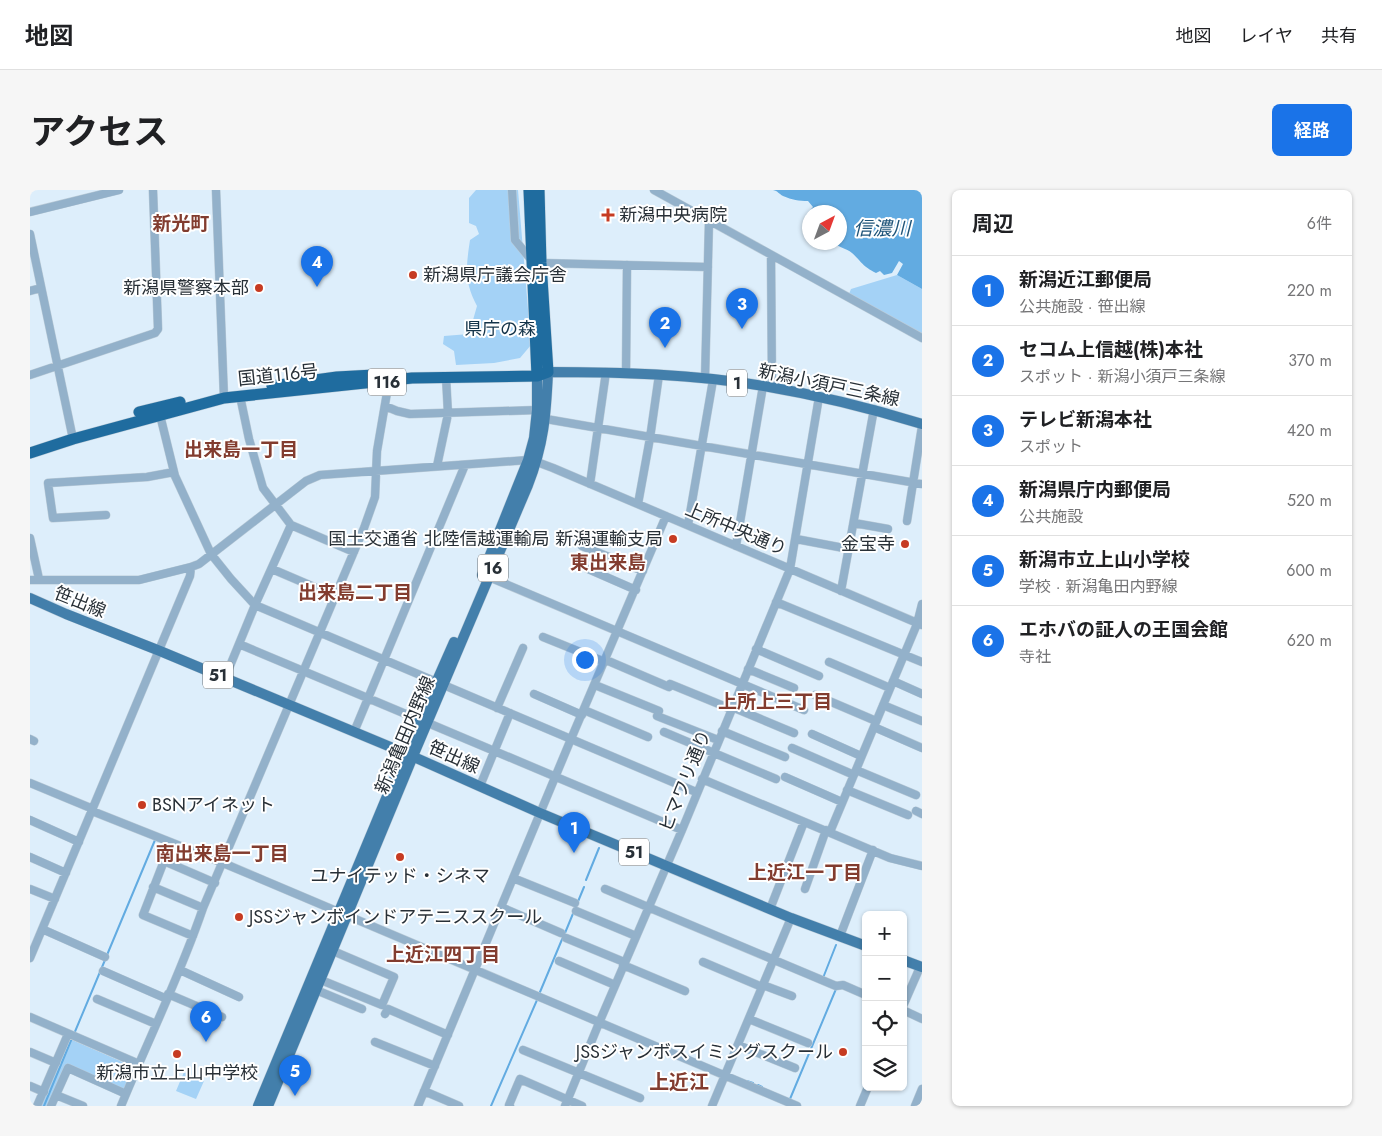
<!DOCTYPE html>
<html lang="ja">
<head>
<meta charset="utf-8">
<style>
  body { margin:0; font-family:Jost,"Noto Sans JP",sans-serif; background:#f6f6f6; color:#202124 }
  .controls { position:absolute; right:15px; bottom:15px; display:grid; overflow:hidden; border-radius:8px; box-shadow:0 1px 4px #0004 }
  .controls button { width:45px; height:45px; display:grid; place-items:center; padding:0; border:0; border-bottom:1px solid #e0e0e0; background:#fff; color:#202124; font:25px sans-serif }
  .compass { position:absolute; left:772px; top:15px; width:45px; height:45px; border-radius:50%; background:#fff; box-shadow:0 1px 4px #0004; rotate:41deg }
  .you { position:absolute; left:554px; top:469px; width:18px; height:18px; margin:-12px; border:4px solid #fff; border-radius:50%; background:#1a73e8; box-shadow:0 0 0 8px #1a73e833 }
  .badge { display:grid; place-items:center; width:32px; height:32px; border-radius:50%; background:#1a73e8; color:#fff; font-size:16px; font-weight:700 }
  .pin { position:absolute; translate:-50% -41px; filter:drop-shadow(0 1px 2px #0008) }
  .pin::after { content:''; position:absolute; top:26px; width:18px; height:15px; background:inherit; clip-path:polygon(0 0,100% 0,50% 100%) }
  .list { margin:0; padding:0; list-style:none }
  h2 { display:flex; justify-content:space-between; align-items:center; height:65px; margin:0; padding:0 20px; font-size:21px }
  h2 small { font-size:16px; font-weight:400; color:#757577 }
  .list li { display:grid; grid-template-columns:32px 1fr auto; gap:15px; align-items:center; box-sizing:border-box; height:70px; padding:0 20px; border-top:1px solid #e0e0e0 }
  .list b { display:block; font-size:19px; white-space:nowrap }
  .list p { margin:0; font-size:16px; white-space:nowrap; color:#757577 }
  .list em { font-size:16px; font-style:normal; color:#757577 }
  .icon { flex:none; width:28px; height:28px; fill:none; stroke:currentColor; stroke-width:2; stroke-linecap:round; stroke-linejoin:round }
  .map { position:relative; flex:none; width:892px; height:916px; overflow:hidden; border-radius:8px }
  header { display:flex; align-items:center; gap:30px; box-sizing:border-box; height:70px; padding:0 25px; background:#fff; border-bottom:1px solid #e0e0e0 }
  header strong { font-size:24px }
  nav { display:flex; gap:28px; margin-inline-start:auto; font-size:18px }
  .intro { display:flex; align-items:center; justify-content:space-between; box-sizing:border-box; height:120px; padding:0 30px }
  h1 { margin:0; font-size:35px }
  .button { padding:12px 22px; border-radius:8px; background:#1a73e8; color:#fff; font-size:18px; font-weight:700 }
  main { display:flex; gap:30px; padding:0 30px }
  aside { flex:1; background:#fff; border-radius:8px; box-shadow:0 1px 4px #0004 }
  .map>svg:first-child { display:block }
  .green { fill:#a4d2f6 }
  .water { fill:#62abe1 }
  .lines { fill:none; stroke-linecap:round; stroke-linejoin:round }
  .stream { stroke:#62abe1; stroke-width:2 }
  .minor-casing { stroke:#bcccd8; stroke-width:9 }
  .major-casing { stroke:#bcccd8; stroke-width:11 }
  .highway-casing { stroke:#bcccd8; stroke-width:12 }
  .minor { stroke:#93b1ca; stroke-width:8 }
  .major { stroke:#437fab; stroke-width:10 }
  .highway { stroke:#1f6c9f; stroke-width:11 }
  .poi-dot { fill:#c63b22; stroke:#fff; stroke-width:2 }
  .labels { text-anchor:middle; dominant-baseline:central; stroke-width:4; stroke-linejoin:round; paint-order:stroke }
  .shield { fill:#fff; stroke:#686e73; stroke-width:1 }
  .shield-label { font-size:16px; font-weight:bold; fill:#283037 }
  .poi-label { font-size:18px; fill:#283037; stroke:#fff; text-anchor:start }
  .park-label { font-size:18px; fill:#133349; stroke:#fff }
  .street-label { font-size:18px; fill:#283037; stroke:#fff }
  .neighbourhood-label { font-size:19px; font-weight:bold; fill:#823c2f; stroke:#fff }
  .water-label { font-size:19px; font-style:italic; fill:#1e5479; stroke:#fff }
  .quarter-label { font-size:20px; font-weight:bold; fill:#823c2f; stroke:#fff }
</style>
</head>
<body>
<header>
<strong>地図</strong>
<nav><a>地図</a><a>レイヤ</a><a>共有</a></nav>
</header>
<div class="intro"><h1>アクセス</h1><a class="button">経路</a></div>
<main>
<div class="map">
<svg width="892" height="916" viewBox="0 0 892 916">
  <rect width="100%" height="100%" fill="#ddeefb"/>
  <path class="green" d="M446 0H488L501 155 490 168 464 173 426 175 424 161 413 154 414 146 439 144 447 116C434 92 436 77 440 50L449 44 446 36 439 33V8Z
    M867 85 892 99V145L819 104 821 99Z
    M40 849 104 877 96 900 36 875 18 916H11Z
    M154 882 174 891 166 909 146 901Z"/>
  <path class="water" d="M743 0H892V99L867 85 873 74 869 71 862 83 854 85 850 81 846 83C832 76 832 72 822 63 816 58 809 58 805 53L809 52V22H779V31L776 25 783 17 778 11C769 11 762 10 753 6 749 4 748 1 743 0Z"/>
  <g class="lines">
    <path class="stream" d="M556 690 569 658
      M535 743 554 697
      M77 765 125 650
      M793 788 806 755
      M510 802 533 747
      M44 844 75 770
      M717 891 723 893
      M728 895 732 897
      M760 909 806 799
      M14 916 42 848
      M461 916 507 810"/>
    <defs>
      <path id="minor" d="M186 0 194 208
        M482 0 485 50 503 72
        M624 0 892 148
        M0 22 89 0
        M0 44 43 249
        M741 65 742 197
        M511 73 678 77
        M0 101 11 98
        M596 183 597 75
        M0 185 125 143 128 139 123 0
        M675 189 679 31
        M355 216 367 221 380 224 507 220
        M130 225 145 286 181 364 201 389 225 415 666 602
        M516 229 892 294
        M407 276 418 224 416 187
        M560 294 576 182
        M608 314 620 248 629 185
        M76 325 23 328 18 293 117 287 144 282
        M877 331 892 236
        M824 333 858 339
        M261 335 324 362
        M658 335 683 190
        M0 348 9 389
        M766 349 819 359
        M552 356 613 381
        M706 356 733 196
        M242 379 305 406
        M558 379 606 400
        M459 387 774 520
        M0 390H109L161 377 169 374 276 291 290 285 498 270 507 272 523 278 892 435
        M811 401 844 219
        M746 412 892 472
        M513 447 575 472
        M209 454 390 530
        M726 459 789 486
        M576 470 639 497
        M799 472 860 498
        M718 479 764 498
        M195 488 225 415 261 335 233 298 219 249 210 206
        M863 491 892 504
        M640 494 701 519
        M565 495 629 521
        M504 504 552 525
        M785 505 846 531
        M853 515 892 531
        M702 517 764 543
        M467 518 493 458
        M554 520 618 547
        M627 526 688 550
        M398 533 652 640
        M844 537 892 558
        M692 541 755 567
        M324 542 435 275
        M634 542 746 589
        M782 544 831 566
        M0 549 4 551
        M762 558 824 585
        M826 580 886 605
        M755 587 812 612
        M672 589 860 668 892 676
        M0 593 63 619
        M450 596 480 523
        M817 600 878 625
        M62 621 193 673 767 916
        M886 621 892 624
        M0 630 49 652
        M800 642 887 434 892 414
        M0 667 36 683
        M483 688 545 713
        M123 697 173 718
        M0 699 25 709
        M575 699 806 796 813 795 836 805
        M775 699 796 640
        M471 717 531 743
        M740 719 774 632
        M546 721 606 746
        M12 739 75 767
        M163 746 113 725 134 671 185 693
        M810 746 843 660
        M536 748 594 772
        M0 768 160 386 161 377
        M529 771 585 795
        M673 772 732 797
        M593 775 655 801
        M150 780 209 807
        M73 781 137 809
        M291 790 352 815 364 787 303 761
        M733 795 762 806
        M286 800 332 819
        M138 804 192 827
        M67 809 126 834
        M873 816 890 777
        M873 820 892 829
        M355 824 358 819 418 845
        M0 827 109 874
        M719 829 778 853
        M345 852 405 876
        M708 855 765 878
        M493 860 610 908
        M0 862 26 873
        M0 896 14 902
        M394 901 429 916
        M26 905 53 916
        M7 916 38 844
        M21 916 38 878 96 904
        M91 916C118 850 150 786 173 718L334 338 345 307 347 261 359 191
        M388 916 541 549 636 326
        M480 916 479 915 490 889 552 916
        M535 916 569 833 652 640 760 379 789 207
        M682 916 761 728
        M830 916 838 897
        M885 916 892 899"/>
      <path id="major" d="M452 385 498 270 504 248 507 220V186
        M0 408 36 424 130 461 375 563 510 623 761 728 836 756
        M873 770 892 777
        M228 916 375 563 424 452
        M238 916 386 559 498 295C514 254 516 225 518 182 590 182 663 184 734 196 787 205 840 218 892 234"/>
      <path id="highway" d="M499 0 507 186
        M509 0 511 73 518 182
        M242 196 307 187 362 184
        M109 222 150 212
        M0 263 43 249 194 208 382 188 507 186 518 182"/>
    </defs>
    <use href="#minor" class="minor-casing"/>
    <use href="#major" class="major-casing"/>
    <use href="#highway" class="highway-casing"/>
    <use href="#minor" class="minor"/>
    <use href="#major" class="major"/>
    <use href="#highway" class="highway"/>
  </g>
  <g class="poi-dot">
    <path d="M575.5 17.5h5v5h5v5h-5v5h-5v-5h-5v-5h5z"/>
    <circle cx="383" cy="85" r="5"/>
    <circle cx="229" cy="98" r="5"/>
    <circle cx="643" cy="349" r="5"/>
    <circle cx="875" cy="354" r="5"/>
    <circle cx="112" cy="615" r="5"/>
    <circle cx="370" cy="667" r="5"/>
    <circle cx="209" cy="727" r="5"/>
    <circle cx="813" cy="862" r="5"/>
    <circle cx="147" cy="864" r="5"/>
  </g>
  <g class="labels">
    <g class="shield">
      <rect x="338" y="178.5" width="38" height="27" rx="4"/>
      <rect x="697" y="179.5" width="20" height="27" rx="4"/>
      <rect x="448" y="364.5" width="30" height="27" rx="4"/>
      <rect x="173" y="471.5" width="30" height="27" rx="4"/>
      <rect x="589" y="648.5" width="30" height="27" rx="4"/>
    </g>
    <g class="shield-label">
      <text x="357" y="192">116</text>
      <text x="707" y="193">1</text>
      <text x="463" y="378">16</text>
      <text x="188" y="485">51</text>
      <text x="604" y="662">51</text>
    </g>
    <g class="poi-label">
      <text x="589" y="25">新潟中央病院</text>
      <text x="393" y="85">新潟県庁議会庁舎</text>
      <text x="219" y="98" text-anchor="end">新潟県警察本部</text>
      <text x="633" y="349" text-anchor="end">国土交通省 北陸信越運輸局 新潟運輸支局</text>
      <text x="865" y="354" text-anchor="end">金宝寺</text>
      <text x="122" y="615">BSNアイネット</text>
      <text x="370" y="686" text-anchor="middle">ユナイテッド・シネマ</text>
      <text x="219" y="727">JSSジャンボインドアテニススクール</text>
      <text x="803" y="862" text-anchor="end">JSSジャンボスイミングスクール</text>
      <text x="147" y="883" text-anchor="middle">新潟市立上山中学校</text>
    </g>
    <g class="park-label">
      <text x="470" y="139">県庁の森</text>
    </g>
    <g class="street-label">
      <text transform="translate(248 185) rotate(-6)">国道116号</text>
      <text transform="translate(799 195) rotate(12)">新潟小須戸三条線</text>
      <text transform="translate(706 339) rotate(23)">上所中央通り</text>
      <text transform="translate(50 412) rotate(22)">笹出線</text>
      <text transform="translate(375 545) rotate(-67)">新潟亀田内野線</text>
      <text transform="translate(424 567) rotate(24)">笹出線</text>
      <text transform="translate(655 591) rotate(-68)">ヒマワリ通り</text>
    </g>
    <g class="neighbourhood-label">
      <text x="151" y="33">新光町</text>
      <text x="211" y="259">出来島一丁目</text>
      <text x="578" y="372">東出来島</text>
      <text x="325" y="402">出来島二丁目</text>
      <text x="745" y="511">上所上三丁目</text>
      <text x="192" y="663">南出来島一丁目</text>
      <text x="775" y="682">上近江一丁目</text>
      <text x="413" y="764">上近江四丁目</text>
    </g>
    <g class="water-label">
      <text x="852" y="38">信濃川</text>
    </g>
    <g class="quarter-label">
      <text x="649" y="892">上近江</text>
    </g>
  </g>
</svg>
<div class="controls">
<button>+</button>
<button>−</button>
<button><svg class="icon" aria-label="locate" viewBox="0 0 24 24"><circle cx="12" cy="12" r="6"/><path d="M12 2v4M12 18v4M2 12h4M18 12h4"/></svg></button>
<button><svg class="icon" aria-label="layers" viewBox="0 0 24 24"><path d="M12 4l9 5-9 5-9-5zM3 14l9 5 9-5"/></svg></button>
</div>
<svg class="compass" viewBox="-18 -18 36 36"><path d="M0-13l5 13h-10z" fill="#e53935"/><path d="M0 13l5-13h-10z" fill="#757577"/></svg>
<div class="you"></div>
<div class="pin badge" style="left:544px;top:663px">1</div>
<div class="pin badge" style="left:635px;top:158px">2</div>
<div class="pin badge" style="left:712px;top:139px">3</div>
<div class="pin badge" style="left:287px;top:97px">4</div>
<div class="pin badge" style="left:265px;top:906px">5</div>
<div class="pin badge" style="left:176px;top:852px">6</div>
</div>
<aside>
<h2>周辺<small>6件</small></h2>
<ul class="list">
<li><span class="badge">1</span><div><b>新潟近江郵便局</b><p>公共施設 · 笹出線</p></div><em>220 m</em></li>
<li><span class="badge">2</span><div><b>セコム上信越(株)本社</b><p>スポット · 新潟小須戸三条線</p></div><em>370 m</em></li>
<li><span class="badge">3</span><div><b>テレビ新潟本社</b><p>スポット</p></div><em>420 m</em></li>
<li><span class="badge">4</span><div><b>新潟県庁内郵便局</b><p>公共施設</p></div><em>520 m</em></li>
<li><span class="badge">5</span><div><b>新潟市立上山小学校</b><p>学校 · 新潟亀田内野線</p></div><em>600 m</em></li>
<li><span class="badge">6</span><div><b>エホバの証人の王国会館</b><p>寺社</p></div><em>620 m</em></li>
</ul>
</aside>
</main>
</body>
</html>
